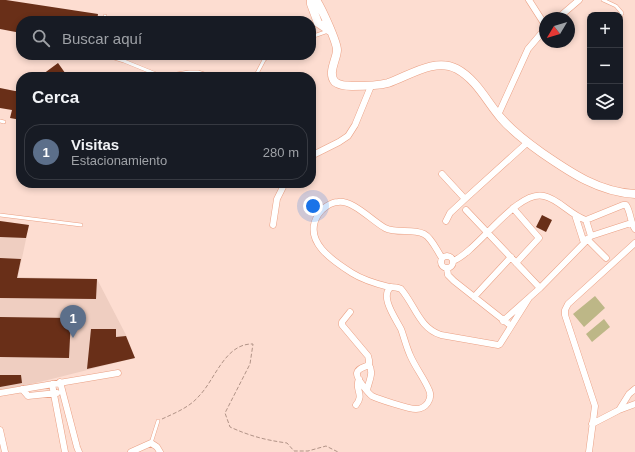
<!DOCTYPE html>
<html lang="es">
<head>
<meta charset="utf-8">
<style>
  body { margin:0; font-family:Helvetica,sans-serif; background:#20242c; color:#f1f3f6 }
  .controls { position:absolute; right:12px; top:12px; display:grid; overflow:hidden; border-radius:8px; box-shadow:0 2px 6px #0003 }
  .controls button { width:36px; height:36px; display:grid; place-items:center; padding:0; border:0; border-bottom:1px solid #363941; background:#171b24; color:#f1f3f6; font:20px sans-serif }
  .compass { position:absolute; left:539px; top:12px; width:36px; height:36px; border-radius:50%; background:#171b24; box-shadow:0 2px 6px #0003; rotate:232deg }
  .you { position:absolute; left:313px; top:206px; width:14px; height:14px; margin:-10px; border:3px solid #fff; border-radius:50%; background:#1a73e8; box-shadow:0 0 0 6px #1a73e833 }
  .badge { display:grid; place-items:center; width:26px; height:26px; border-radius:50%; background:#1a73e8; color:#fff; font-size:13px; font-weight:700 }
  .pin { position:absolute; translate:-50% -33px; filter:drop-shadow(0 1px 2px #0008) }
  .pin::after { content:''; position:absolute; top:21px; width:14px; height:12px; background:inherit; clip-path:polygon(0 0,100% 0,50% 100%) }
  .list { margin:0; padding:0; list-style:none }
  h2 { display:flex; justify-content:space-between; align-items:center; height:52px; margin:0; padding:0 16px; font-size:17px }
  h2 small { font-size:13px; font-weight:400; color:#9ea1a6 }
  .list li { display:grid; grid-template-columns:26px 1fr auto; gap:12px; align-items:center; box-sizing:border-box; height:56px; margin:0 8px 8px; padding:0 8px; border:1px solid #363941; border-radius:16px }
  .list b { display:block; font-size:15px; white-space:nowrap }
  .list p { margin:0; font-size:13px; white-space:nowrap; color:#9ea1a6 }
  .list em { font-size:13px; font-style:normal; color:#9ea1a6 }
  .icon { flex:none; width:22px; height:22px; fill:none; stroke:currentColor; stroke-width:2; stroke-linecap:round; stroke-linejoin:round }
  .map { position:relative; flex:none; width:635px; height:452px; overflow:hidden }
  .search { position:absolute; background:#171b24; box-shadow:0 2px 6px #0003; left:16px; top:16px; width:300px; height:44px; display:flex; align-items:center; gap:10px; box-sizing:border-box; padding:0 14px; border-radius:16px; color:#9ea1a6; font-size:15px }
  .panel { position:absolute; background:#171b24; box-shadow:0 2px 6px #0003; left:16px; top:72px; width:300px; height:116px; border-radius:16px }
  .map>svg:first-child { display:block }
  .built { fill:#efcec1 }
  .green { fill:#bdb787 }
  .building { fill:#692f18 }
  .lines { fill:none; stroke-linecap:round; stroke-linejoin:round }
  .service-casing { stroke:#eaa084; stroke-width:4 }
  .minor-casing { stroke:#eaa084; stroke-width:7 }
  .tertiary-casing { stroke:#eaa084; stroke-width:9 }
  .path { stroke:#b19387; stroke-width:1; stroke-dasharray:4 2; stroke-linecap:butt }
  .service { stroke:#fff; stroke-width:3 }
  .minor { stroke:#fff; stroke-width:6 }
  .tertiary { stroke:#fff; stroke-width:8 }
</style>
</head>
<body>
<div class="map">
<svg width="635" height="452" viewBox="0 0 635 452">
  <rect width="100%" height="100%" fill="#fdddd1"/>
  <path class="built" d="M0 221 29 225 18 277 97 279 126 335 135 358 0 392Z"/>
  <path class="green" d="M595 296 605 308 584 327 573 314Z
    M604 319 610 327 592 342 586 334Z"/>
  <path class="building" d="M0 0H6L98 14 97 21H81L49 16V21L35 19V21H21V33L0 29Z
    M58 63 68 77H39Z
    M0 88 15 91H21V120L10 118 12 110 0 108Z
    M542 215 552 220 546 232 536 227Z
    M0 221 29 225 26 238 0 237Z
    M0 258 21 259 17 278 97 279 96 299 0 298Z
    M0 317 71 318 69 358 0 357Z
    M91 329H116V337L126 336 135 358 87 369Z
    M0 375H21L22 383 0 387Z"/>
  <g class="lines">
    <defs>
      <path id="service" d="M603 0 616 6 622 13 620 17
        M104 21 105 16
        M311 37 328 31
        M105 55 124 61 156 74 171 75 189 72H198L213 77
        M156 55 179 57 191 55
        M255 77 264 60 269 55
        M0 121 4 122
        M0 215 81 225
        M151 443 158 421"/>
      <path id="minor" d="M529 0 545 25
        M558 18 579 0
        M498 115 528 49 545 29
        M311 156 339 142 348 136 355 125 371 86
        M442 174 465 199
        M513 208 539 238 516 263
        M466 210 540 288
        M575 215 584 243
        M586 220 591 236
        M446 221 450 213 465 199 528 142
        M273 225 277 199 285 183
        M587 239 606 258
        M441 262a6 6 0 1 1 12 0a6 6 0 1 1-12 0Z
        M442 258C437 251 432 238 424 234 412 228 397 234 385 228 371 220 353 200 338 202 331 202 321 209 318 215 302 241 333 261 352 273 363 280 377 284 389 287 393 287 397 287 401 289 415 305 419 328 441 335L498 345 500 344 529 298
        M453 261C477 252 517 189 544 196 559 199 570 215 586 220L623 205H626C631 212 630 222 635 229
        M447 268 448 275 454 281 511 326
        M474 297 511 257
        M350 312 342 322V325L368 356 369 360V365C365 367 358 368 357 373 356 378 368 393 372 396 378 399 409 409 416 409 426 409 433 399 429 390 424 378 415 367 410 355 406 346 404 337 401 329 396 319 379 296 391 287
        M503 321 540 288 591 236 631 223
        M60 382 77 447 79 452
        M52 384 65 452
        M22 389 28 396 57 393
        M367 390C369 381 374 372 369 365
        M0 393 118 373
        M356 405C365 394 354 390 359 379
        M619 410 629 394 635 389
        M592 424 619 410 635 404
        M0 430 5 452
        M131 452 151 443 157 447 160 452
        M589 452 595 406 565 315V310L568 304 635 243"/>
      <path id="tertiary" d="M311 0V4L318 23 330 31
        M316 0C321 7 337 42 337 50 337 59 327 73 335 82 339 85 347 86 352 86 364 86 377 86 388 83 409 76 435 57 457 69 477 80 487 102 501 118 513 132 528 143 542 153 571 173 599 192 635 194"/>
    </defs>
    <use href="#service" class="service-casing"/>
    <use href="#minor" class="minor-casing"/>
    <use href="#tertiary" class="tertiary-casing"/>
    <path class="path" d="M162 419C175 413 190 407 199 396 215 380 225 343 253 344L250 364 225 413 230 427C250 436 265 440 287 443L294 451H308L326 446 338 452"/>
    <use href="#service" class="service"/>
    <use href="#minor" class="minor"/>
    <use href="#tertiary" class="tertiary"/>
  </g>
</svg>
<div class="controls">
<button>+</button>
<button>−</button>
<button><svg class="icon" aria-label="layers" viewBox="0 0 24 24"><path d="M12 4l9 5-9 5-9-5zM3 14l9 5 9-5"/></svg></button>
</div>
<svg class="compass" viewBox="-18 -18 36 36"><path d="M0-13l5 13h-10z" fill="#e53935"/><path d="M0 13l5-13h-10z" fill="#9ea1a6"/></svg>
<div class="you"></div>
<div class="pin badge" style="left:73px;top:338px;background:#5c6f8a">1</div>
<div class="search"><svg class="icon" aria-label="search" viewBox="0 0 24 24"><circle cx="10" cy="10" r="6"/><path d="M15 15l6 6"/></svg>Buscar aquí</div>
<section class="panel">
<h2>Cerca<small></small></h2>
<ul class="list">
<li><span class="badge" style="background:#5c6f8a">1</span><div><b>Visitas</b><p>Estacionamiento</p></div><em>280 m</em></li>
</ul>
</section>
</div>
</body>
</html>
